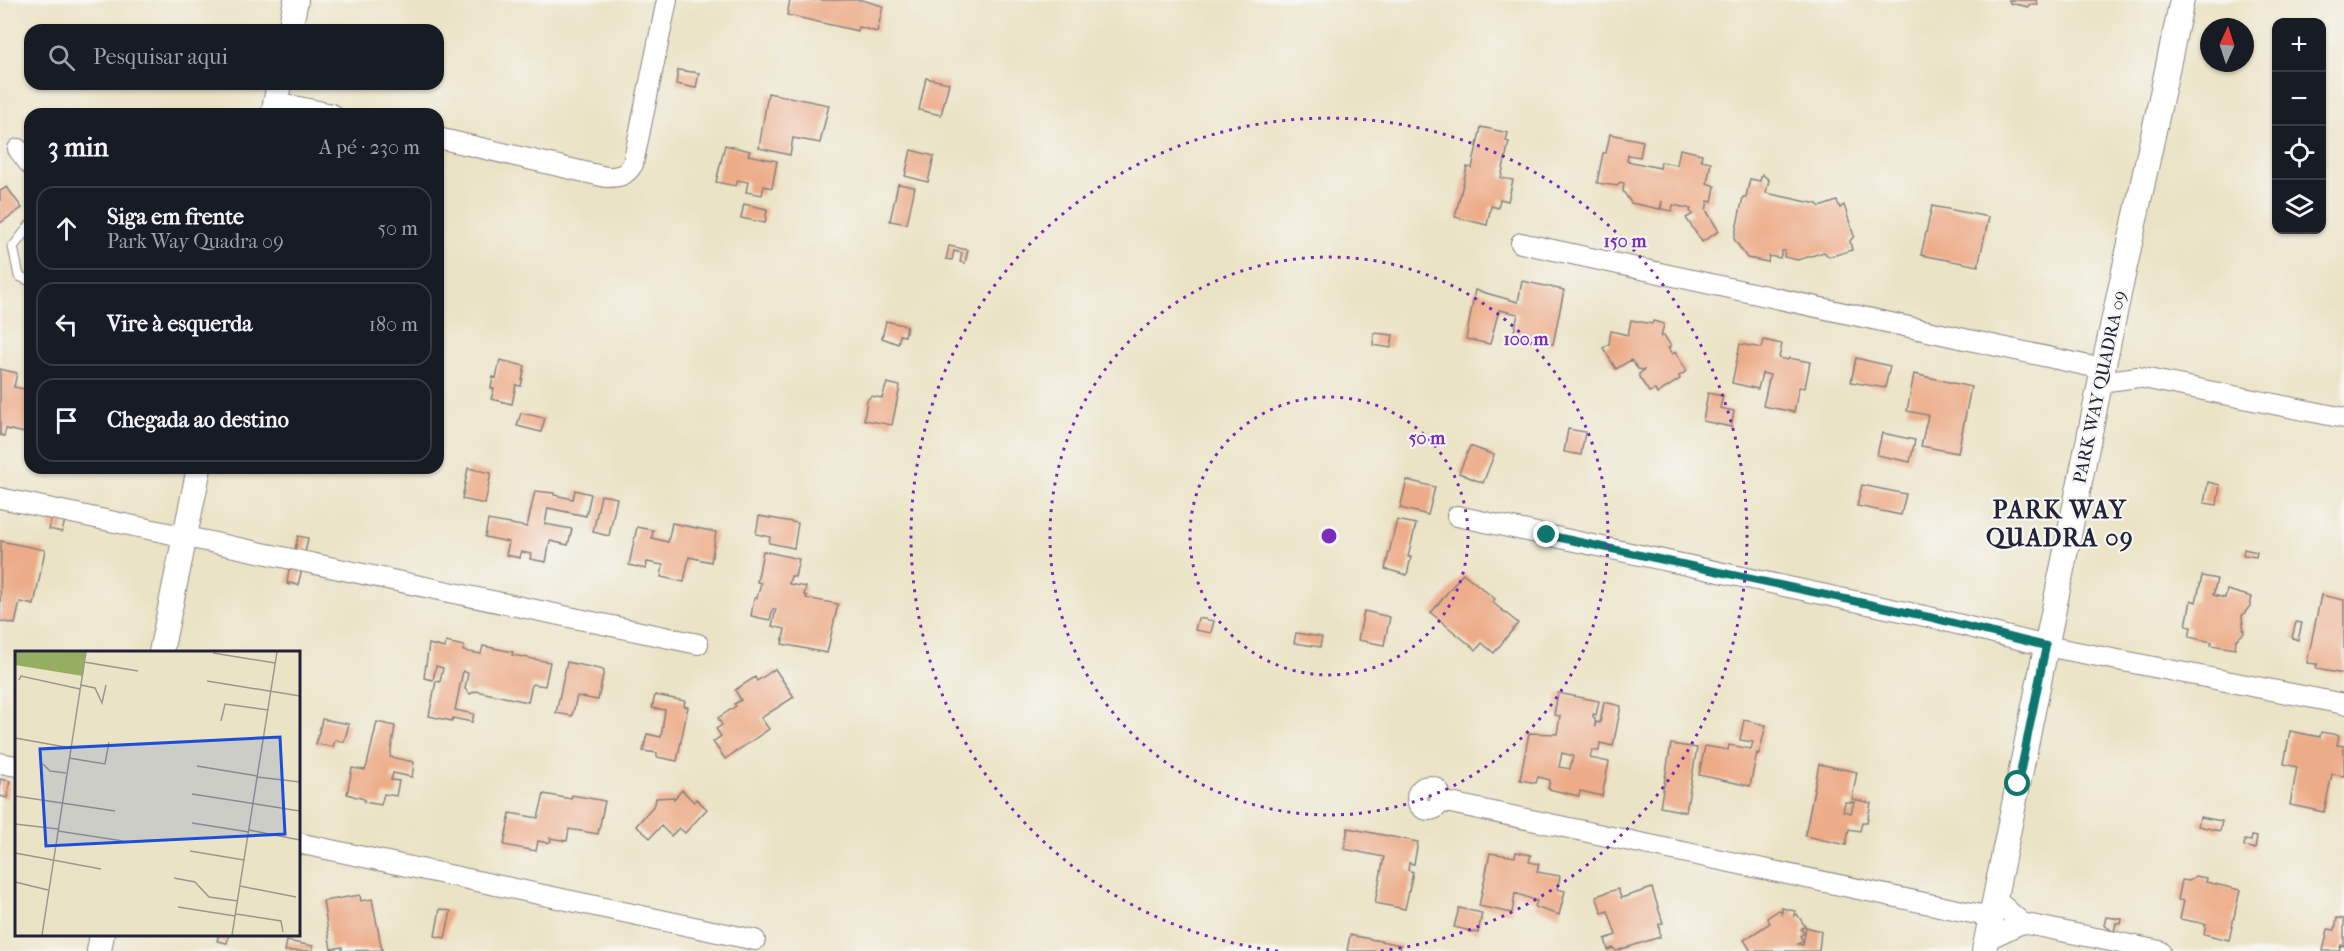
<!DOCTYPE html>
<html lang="pt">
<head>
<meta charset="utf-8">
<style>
  body { margin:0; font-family:"IM FELL French Canon",serif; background:#242831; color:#f1f3f6 }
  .controls { position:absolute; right:18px; top:18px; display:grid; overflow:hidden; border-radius:12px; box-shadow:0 2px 4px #0004 }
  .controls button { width:54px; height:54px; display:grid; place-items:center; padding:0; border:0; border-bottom:2px solid #363941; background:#171b24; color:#f1f3f6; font:30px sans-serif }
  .compass { position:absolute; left:2200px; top:18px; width:54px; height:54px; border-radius:50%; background:#171b24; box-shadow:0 2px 4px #0004; rotate:3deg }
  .stop { position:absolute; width:18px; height:18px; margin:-14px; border:4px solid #0f766e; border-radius:50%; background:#fff }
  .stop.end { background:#0f766e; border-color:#fff; box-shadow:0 2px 6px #0008 }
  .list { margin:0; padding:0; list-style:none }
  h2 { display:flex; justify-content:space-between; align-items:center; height:78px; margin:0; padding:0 24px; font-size:26px }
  h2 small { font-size:20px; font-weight:400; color:#9ea1a6 }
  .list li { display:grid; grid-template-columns:39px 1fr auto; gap:18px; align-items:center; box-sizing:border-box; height:84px; margin:0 12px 12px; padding:0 12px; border:2px solid #363941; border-radius:18px }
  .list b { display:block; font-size:22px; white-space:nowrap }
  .list p { margin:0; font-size:20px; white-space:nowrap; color:#9ea1a6 }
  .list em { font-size:20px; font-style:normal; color:#9ea1a6 }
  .icon { flex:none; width:33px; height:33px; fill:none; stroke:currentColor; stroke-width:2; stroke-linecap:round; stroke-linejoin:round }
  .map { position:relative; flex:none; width:2344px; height:951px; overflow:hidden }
  .search { position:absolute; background:#171b24; box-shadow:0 2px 4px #0004; left:24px; top:24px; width:420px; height:66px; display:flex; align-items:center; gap:15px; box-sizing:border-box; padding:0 21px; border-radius:18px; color:#9ea1a6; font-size:22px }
  .panel { position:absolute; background:#171b24; box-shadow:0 2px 4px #0004; left:24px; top:108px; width:420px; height:366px; border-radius:18px }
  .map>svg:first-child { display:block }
  .building { fill:#edac88; fill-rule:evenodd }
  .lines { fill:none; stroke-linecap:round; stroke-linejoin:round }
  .service-casing { stroke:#868280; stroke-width:11 }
  .minor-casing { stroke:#868280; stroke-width:22 }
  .tertiary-casing { stroke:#868280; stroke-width:26 }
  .service { stroke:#fff; stroke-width:9 }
  .minor { stroke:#fff; stroke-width:20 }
  .tertiary { stroke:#fff; stroke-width:24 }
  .route { stroke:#0f766e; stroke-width:8 }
  .ring { fill:none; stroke:#7b2cbf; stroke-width:3; stroke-dasharray:3 6 }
  .labels { text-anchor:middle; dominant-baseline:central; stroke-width:4.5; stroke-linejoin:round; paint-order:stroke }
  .street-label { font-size:18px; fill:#22223b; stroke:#f6f6f2 }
  .district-label { font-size:24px; font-weight:bold; letter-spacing:1.5px; fill:#22223b; stroke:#f6f6f2 }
  .inset-road { fill:none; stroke:#9b968e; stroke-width:1.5 }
  .view { fill:#1d4ed8; fill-opacity:0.15; stroke:#1d4ed8; stroke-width:3 }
  .inset-edge { fill:none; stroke:#22223b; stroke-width:3 }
  .centre { fill:#7b2cbf; stroke:#f6f6f2; stroke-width:3 }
  .ring-label { font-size:18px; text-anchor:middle; font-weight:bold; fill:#7b2cbf; stroke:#f6f6f2; stroke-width:4.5; stroke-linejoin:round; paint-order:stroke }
</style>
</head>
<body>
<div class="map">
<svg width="2344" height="951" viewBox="0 0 2344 951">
  <rect width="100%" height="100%" fill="#f6f6f2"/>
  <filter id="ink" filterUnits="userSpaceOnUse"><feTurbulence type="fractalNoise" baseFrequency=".0167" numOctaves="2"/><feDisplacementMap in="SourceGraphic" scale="12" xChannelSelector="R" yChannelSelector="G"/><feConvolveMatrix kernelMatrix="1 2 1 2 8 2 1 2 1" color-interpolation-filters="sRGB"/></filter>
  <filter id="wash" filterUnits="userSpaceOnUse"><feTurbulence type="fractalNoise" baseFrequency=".008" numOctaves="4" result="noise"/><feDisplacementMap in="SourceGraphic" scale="24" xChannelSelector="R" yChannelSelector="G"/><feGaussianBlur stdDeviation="1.35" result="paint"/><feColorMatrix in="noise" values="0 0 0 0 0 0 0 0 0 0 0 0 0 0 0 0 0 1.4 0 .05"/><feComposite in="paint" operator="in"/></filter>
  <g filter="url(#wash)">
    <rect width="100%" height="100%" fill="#ebe3c5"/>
    <g id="blocks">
      <path class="building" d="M790 0H862L883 6 877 32 859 27 858 31 787 15Z
        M2009 0H2036L2038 5H2029V7L2010 3Z
        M678 70 699 73 696 88 676 84Z
        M926 78 949 83 941 115 919 110Z
        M768 93 829 105 820 143 793 138 790 155 759 148Z
        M1481 127 1508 133 1506 141 1509 142 1501 178 1513 180 1508 201 1500 199 1498 208 1491 206 1487 225 1455 217 1467 167 1472 168Z
        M1610 134 1643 141 1640 157 1628 155 1627 161 1660 168 1661 162 1677 165 1680 149 1702 154 1701 160 1711 162 1707 183 1715 186 1712 202 1708 201 1706 210 1719 231 1702 242 1686 218 1693 214 1690 211 1691 209 1673 205 1672 211 1661 209 1662 201 1660 209 1631 203 1623 191 1624 183 1620 182 1617 186 1597 183 1603 153H1606Z
        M725 145 750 151 748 155 777 161 772 188 764 186 762 195 746 192 748 182 738 180 736 186 716 182Z
        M911 150 934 156 928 182 905 176Z
        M1762 174 1769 180 1766 193 1817 204 1820 207 1837 201 1840 208 1844 205 1854 236 1850 241 1852 250 1829 257 1824 252 1798 260 1784 257 1785 251H1782L1780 258 1769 256 1768 262 1747 258 1734 239 1743 197H1746L1750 179 1760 181Z
        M898 184 915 187 907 224 890 221Z
        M7 187 22 208 0 223V191Z
        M744 204 767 209 765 223 741 218Z
        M1932 206 1989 217 1978 266 1921 255Z
        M949 246 968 250 965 263 960 262 962 253 954 251 952 260 946 259Z
        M1522 281 1564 290 1553 344 1513 336 1518 314 1499 310 1490 344 1466 339 1475 290 1518 302Z
        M1631 320 1652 324 1653 321 1664 324 1661 337 1664 335 1671 346 1668 348 1672 354 1675 352 1687 371 1679 376 1680 379 1657 394 1655 390 1649 392 1639 377V374L1644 370 1638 369 1631 360 1616 369 1603 348 1609 344 1611 331 1628 335Z
        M886 321 907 326 905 336 900 335 898 344 882 338Z
        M1374 333 1393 335 1391 348 1373 345Z
        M1764 340 1782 344 1779 358 1788 360 1789 358 1810 362 1805 388 1799 387 1794 412 1763 406 1770 375 1762 373 1758 389 1732 383 1740 344 1762 348Z
        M1856 358 1890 366 1885 388 1851 382Z
        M500 360 525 366 521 386 516 385 512 404 491 399 494 389 491 388 493 377 496 378Z
        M0 369 17 373 14 387 30 390V434L6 429 4 436 0 435Z
        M1914 374 1971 387 1958 453 1921 446 1928 415 1907 411Z
        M887 383 900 386 892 425 864 420 867 400 871 396 882 398Z
        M1708 393 1723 396 1720 408 1734 411 1731 427 1703 421Z
        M521 413 545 418 541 432 517 426Z
        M1568 429 1585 432 1581 455 1564 452Z
        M1882 433 1915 440 1910 462 1877 455Z
        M1470 446 1494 455 1483 483 1459 473Z
        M468 468 491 473 485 504 462 499Z
        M1407 480 1435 487 1428 515 1400 508Z
        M2208 482 2220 485 2217 505 2204 503Z
        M1862 485 1906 494 1901 515 1857 506Z
        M575 490 591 494 586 516 548 508 545 524 572 529 568 545 550 541 546 562 530 559 531 554 521 552 520 558 506 555 509 542 485 537 488 520 527 527 535 491 554 493V495L573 499Z
        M601 495 617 498 609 536 593 532Z
        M52 513 66 516 62 532 49 529Z
        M759 516 798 523 794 548 769 543 770 537 756 534Z
        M1397 520 1416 524 1408 557H1411L1407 575 1385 569Z
        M672 523 716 532 711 562 689 557 684 582 661 577 663 565 647 562 646 569 629 565 637 527 653 530 652 538 668 542Z
        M298 536 308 538 305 553 295 551Z
        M1 541 45 550 34 605 20 602 15 624 0 621Z
        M2244 549 2257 552 2256 557 2243 555Z
        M763 551 799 559 795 577 791 576 789 584 806 587 804 595 807 596 806 598 838 604 827 653 782 644 785 629 772 626 776 609H773L770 620 751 616 754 598H757L761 583 757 582Z
        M290 562 303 565 298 585 289 583V585L287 584Z
        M1463 573 1495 599 1492 602 1518 623 1494 653 1482 643 1476 650 1431 613Z
        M2202 576 2217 579 2213 595 2225 598 2227 590 2252 597 2250 606 2242 616 2244 633 2236 640 2235 649 2211 645 2212 642 2189 637 2191 627 2186 626 2191 600 2196 602Z
        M2321 595 2344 600V674L2316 669 2317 664 2307 663Z
        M1364 611 1390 617 1384 645 1358 640Z
        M1198 618 1214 621 1211 633 1195 630Z
        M2296 622 2302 623 2298 640 2292 638Z
        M1296 633 1322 637 1320 647 1294 643Z
        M446 642 464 646 463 651 481 654 483 646 513 652 512 655 550 662 545 686 532 684 528 702 476 691 470 694 465 689 468 673 463 671 455 710 474 714 472 722 453 718 452 721 429 716 436 681 440 682 443 668 436 666 433 680 424 678 429 644 445 648Z
        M567 662 604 670 598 700 577 696 572 716 556 713Z
        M775 669 794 697 761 718 769 729 725 759 713 742 721 736 716 729 722 725 718 718 736 706 734 704 741 700 735 690 755 677 757 681Z
        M1558 693 1599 701 1596 715 1593 714V717L1595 718V727L1596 722 1600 723 1604 702 1621 706 1613 746 1600 743 1599 751 1592 750 1590 758 1609 762 1602 796 1580 791 1579 796 1548 789 1550 780 1538 777 1536 783 1520 780 1529 733 1557 734 1560 716 1554 715ZM1562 753 1573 756 1570 769 1559 767Z
        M655 695 685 701 684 706 688 707 677 761 657 757V753L643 751 647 734 661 737 665 710 652 708Z
        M322 719 349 724 344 742 335 740 333 747 316 744Z
        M1744 720 1766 725 1759 754 1757 753 1750 786 1699 775 1705 746 1728 750 1729 745 1751 749 1753 742 1740 740Z
        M377 722 395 726 390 757 414 762 412 777 393 773 391 780 399 781 396 796 384 794 381 805 364 802V799L347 794 352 768 365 770 367 765Z
        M2290 731 2320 737 2321 732 2339 735 2337 745 2344 746V776L2332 774 2324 812 2290 805 2297 767 2284 764Z
        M1671 744 1697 748 1686 812 1660 807Z
        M1819 764 1857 772 1852 799 1871 803 1867 822H1862L1860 831 1849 829 1846 845 1805 836ZM1845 802H1854L1851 813 1843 811Z
        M0 779 10 781 7 798 0 796Z
        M682 790 694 802 696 799 707 809 685 833 679 828 671 836 661 826 650 838 636 826 655 804 656 798 674 797V799Z
        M544 794 571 799 572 795 605 801 598 834 569 829 567 841 550 838 551 841 548 843 538 841 536 851 504 845 510 813 538 818Z
        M2200 817 2222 821 2220 831 2198 826Z
        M1348 828 1418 842 1414 864 1409 863 1408 870 1413 872 1405 909 1375 903 1384 857 1344 849Z
        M2252 836 2257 837 2255 849 2244 846 2245 840 2251 841Z
        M1516 852 1531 855 1529 862 1539 864 1537 872 1560 876 1557 889 1565 891 1559 915 1535 907 1537 901 1515 893 1512 913 1479 906 1490 853 1515 857Z
        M2195 876 2207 878 2206 882 2240 890 2229 940 2204 934 2206 924 2180 919 2184 901 2178 900 2182 880 2189 881Z
        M1652 888 1663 923 1659 924 1660 937 1616 951 1613 948 1608 950 1605 939 1616 935 1608 911 1602 913 1596 896 1618 889 1621 898Z
        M360 895 361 901 372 899 382 950 342 951V947L331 949 323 901Z
        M1459 908 1482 913 1478 933 1454 927Z
        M1782 908 1795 911 1794 916 1797 914 1805 926 1801 929 1804 933 1800 936 1803 941 1798 944 1803 945 1806 927 1821 931 1819 951H1751L1744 940 1770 923 1767 918 1779 910 1782 914Z
        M440 909 451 911 445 938 435 936Z
        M2106 917 2122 919 2121 924 2116 923 2114 932 2104 925Z
        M2337 918 2344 919V946L2341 945 2339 951H2323L2328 929 2335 930Z
        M219 934H229L227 943 217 941Z
        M1350 935 1401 945 1400 951H1347Z
        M287 941 313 946 312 951H285Z"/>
    </g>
  </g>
  <g filter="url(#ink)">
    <use href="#blocks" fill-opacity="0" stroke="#868280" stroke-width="1.5"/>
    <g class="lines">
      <defs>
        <path id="service" d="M30 225 13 247 19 276 30 281"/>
        <path id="minor" d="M275 102 332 114
          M438 138 606 177C619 177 626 176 633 164L667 0
          M18 149 30 165
          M1521 243 2103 369
          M2100 382 2138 377 2344 418
          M0 498 698 644
          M1457 516 1929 617 2046 646 2344 704
          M0 763 16 766
          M1417 798a12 12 0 1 1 24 0a12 12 0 1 1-24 0Z
          M1441 801 1991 917
          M298 843 755 940
          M1995 899 2022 923 2160 951
          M1986 940 2022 923"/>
        <path id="tertiary" d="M290 30 296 0
          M273 114 279 84
          M161 652 199 468
          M99 951 102 934
          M1984 951 2103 369 2182 0"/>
      </defs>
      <use href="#service" class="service-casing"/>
      <use href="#minor" class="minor-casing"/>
      <use href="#tertiary" class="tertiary-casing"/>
      <use href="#service" class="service"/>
      <use href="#minor" class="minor"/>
      <use href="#tertiary" class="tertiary"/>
    </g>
  </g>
  <g class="lines" filter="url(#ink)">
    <path class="route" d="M1547 535 1929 617 2046 646 2018 784"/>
  </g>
  <g class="ring">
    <circle cx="1329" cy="536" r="139"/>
    <circle cx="1329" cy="536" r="279"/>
    <path d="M1278 951A418 418 0 1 1 1380 951"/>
  </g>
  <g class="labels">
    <g class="street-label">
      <text transform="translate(2100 387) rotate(-78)">PARK WAY QUADRA 09</text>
    </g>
    <g class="district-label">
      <text x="2060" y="510">PARK WAY<tspan x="2060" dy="28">QUADRA 09</tspan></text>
    </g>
  </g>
  <g transform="translate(15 651)">
    <rect width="285" height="285" fill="#ebe3c5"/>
    <path d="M0 1H71L68 25 0 14Z" fill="#96ae60"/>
    <path class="inset-road" d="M198 2 260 12M69 11 123 20M4 29 6 25 65 38M192 30 285 45M66 34 80 37 87 52 91 34M206 70 210 53 253 59M0 87 56 97M54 107 90 113 94 91M28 113 35 120 51 122M182 115 242 125M242 126 285 131M177 143 285 160M0 145 100 160M177 172 234 181M0 173 43 178M234 179 285 189M43 180 108 190M175 200 229 209M0 202 86 218M159 227 180 231 194 246 223 250M0 231 33 239M225 235 281 246M163 256 220 265M221 263 266 270 268 281M27 284 71 1M217 284 262 1"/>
    <path class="view" d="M265 86 270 183 31 195 25 98Z"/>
    <rect width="285" height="285" class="inset-edge"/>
  </g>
  <circle cx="1329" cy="536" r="9" class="centre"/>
  <g class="ring-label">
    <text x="1625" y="247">150 m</text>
    <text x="1526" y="345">100 m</text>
    <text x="1427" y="444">50 m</text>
  </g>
</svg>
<div class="controls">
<button>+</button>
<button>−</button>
<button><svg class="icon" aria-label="locate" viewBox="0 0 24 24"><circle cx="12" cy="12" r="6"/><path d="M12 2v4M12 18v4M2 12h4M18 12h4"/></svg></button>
<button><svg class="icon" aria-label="layers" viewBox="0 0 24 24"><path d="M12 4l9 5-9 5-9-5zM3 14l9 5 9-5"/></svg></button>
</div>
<svg class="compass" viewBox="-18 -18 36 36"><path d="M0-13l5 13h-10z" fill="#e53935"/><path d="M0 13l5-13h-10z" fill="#9ea1a6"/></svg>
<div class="stop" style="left:2018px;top:784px"></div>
<div class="stop end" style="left:1547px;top:535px"></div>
<div class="search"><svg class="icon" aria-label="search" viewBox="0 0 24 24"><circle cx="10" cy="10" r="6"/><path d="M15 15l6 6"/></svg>Pesquisar aqui</div>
<section class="panel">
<h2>3 min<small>A pé · 230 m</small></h2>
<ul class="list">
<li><svg class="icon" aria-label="ahead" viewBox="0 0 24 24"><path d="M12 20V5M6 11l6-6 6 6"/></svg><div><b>Siga em frente</b><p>Park Way Quadra 09</p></div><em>50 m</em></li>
<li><svg class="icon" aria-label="left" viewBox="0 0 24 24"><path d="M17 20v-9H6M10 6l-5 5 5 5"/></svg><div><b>Vire à esquerda</b></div><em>180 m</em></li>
<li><svg class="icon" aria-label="arrive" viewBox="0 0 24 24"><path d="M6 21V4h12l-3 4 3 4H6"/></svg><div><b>Chegada ao destino</b></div></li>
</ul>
</section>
</div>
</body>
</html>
